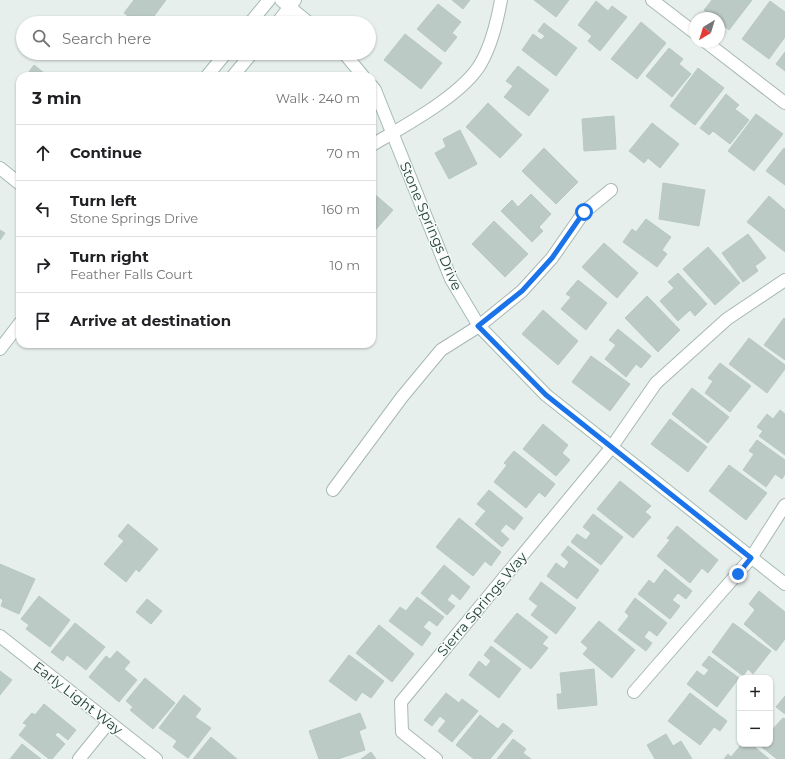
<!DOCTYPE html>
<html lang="en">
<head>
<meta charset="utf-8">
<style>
  body { margin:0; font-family:Montserrat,sans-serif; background:#f2f2f2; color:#202124 }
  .controls { position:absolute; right:12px; bottom:12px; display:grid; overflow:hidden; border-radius:8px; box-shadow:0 1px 3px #0004 }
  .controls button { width:36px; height:36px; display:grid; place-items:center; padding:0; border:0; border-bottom:1px solid #e0e0e0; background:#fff; color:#202124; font:20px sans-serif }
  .compass { position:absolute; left:689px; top:12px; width:36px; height:36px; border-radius:50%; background:#fff; box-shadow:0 1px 3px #0004; rotate:218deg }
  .stop { position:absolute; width:12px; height:12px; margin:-9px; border:3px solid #1a73e8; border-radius:50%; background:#fff }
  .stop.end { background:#1a73e8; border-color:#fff; box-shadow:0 1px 4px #0008 }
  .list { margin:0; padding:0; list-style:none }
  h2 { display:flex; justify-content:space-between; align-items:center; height:52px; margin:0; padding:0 16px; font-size:17px }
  h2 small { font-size:13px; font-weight:400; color:#757577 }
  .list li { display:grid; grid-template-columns:26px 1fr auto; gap:12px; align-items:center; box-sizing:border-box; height:56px; padding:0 16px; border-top:1px solid #e0e0e0 }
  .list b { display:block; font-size:15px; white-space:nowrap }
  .list p { margin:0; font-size:13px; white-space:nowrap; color:#757577 }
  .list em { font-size:13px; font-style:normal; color:#757577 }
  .icon { flex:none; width:22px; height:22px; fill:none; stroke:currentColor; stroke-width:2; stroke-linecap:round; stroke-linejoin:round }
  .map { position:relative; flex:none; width:785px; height:759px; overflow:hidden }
  .search { position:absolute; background:#fff; box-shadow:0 1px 3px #0004; left:16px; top:16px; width:360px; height:44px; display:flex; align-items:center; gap:10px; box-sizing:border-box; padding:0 14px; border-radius:22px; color:#757577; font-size:15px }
  .panel { position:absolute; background:#fff; box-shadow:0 1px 3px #0004; left:16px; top:72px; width:360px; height:276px; border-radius:12px }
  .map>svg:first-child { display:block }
  .building { fill:#bbcac4; stroke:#b8c9c2 }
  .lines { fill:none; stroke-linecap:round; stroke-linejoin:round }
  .street-casing { stroke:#a8b8b2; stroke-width:14 }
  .secondary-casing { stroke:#a4bbb3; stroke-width:14 }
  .street { stroke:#fff; stroke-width:12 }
  .secondary { stroke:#fff; stroke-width:12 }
  .route { stroke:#1a73e8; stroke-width:5 }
  .labels { text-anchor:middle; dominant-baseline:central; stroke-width:3; stroke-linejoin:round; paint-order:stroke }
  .street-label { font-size:14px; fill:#24423a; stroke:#f7fbf9 }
</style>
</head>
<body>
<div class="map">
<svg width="785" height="759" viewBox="0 0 785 759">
  <rect width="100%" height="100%" fill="#e6efeb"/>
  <path class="building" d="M134 0H166L149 23H138L124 13Z
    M452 0H470L463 9Z
    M534 0H569L556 17Z
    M712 0H752L729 30 719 22V18H714L704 10Z
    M596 1 608 11 612 6 627 17 600 51 588 41 592 36 578 25Z
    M770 1 785 12V37L769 59 742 39Z
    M438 4 461 22 452 33 457 37 445 52 417 29Z
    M641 22 666 43 637 79 611 59Z
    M544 23 577 48 556 76 522 50 533 34 541 40 545 36 538 31Z
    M405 34 442 63 421 89 384 60Z
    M669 48 683 59 679 64 691 74 672 97 646 76Z
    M785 52V71L776 64Z
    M34 65 48 76H26Z
    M518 66 549 90 529 116 504 97 513 86 506 81Z
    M698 68 724 88 695 125 670 106Z
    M20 83V91L16 89Z
    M726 94 739 105 735 109 749 120 730 144 713 131 709 135 700 128Z
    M488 103 522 135 500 158 466 127Z
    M756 114 783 134 754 171 728 151Z
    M614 116 616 149 584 151 582 119Z
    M652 123 679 144 660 168 648 158 644 163 629 151Z
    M460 130 477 164 449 179 435 153 446 147 443 139Z
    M544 148 578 182 556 204 522 171Z
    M784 148 785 149V185L766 171Z
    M663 183 705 190 699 226 659 219Z
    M372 192 393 210 372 234Z
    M531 194 551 214 539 227 543 231 532 242 501 211 512 200 518 207Z
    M769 196 785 210V252L747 222Z
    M646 219 671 237 662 250 667 254 657 267 623 242 632 229 636 232Z
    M494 221 528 254 505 277 472 244Z
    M0 230 5 233 0 240Z
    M748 234 766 258 755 266 758 271 743 282 722 253Z
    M604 243 638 273 617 298 582 267Z
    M708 247 740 283 715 305 683 269Z
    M678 273 707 304 695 316 690 310 678 321 660 301 674 288 668 282Z
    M578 280 607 303 586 330 561 309 571 297 566 294Z
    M647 296 680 330 658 352 625 318Z
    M543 310 578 341 558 365 522 334Z
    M784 318 785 319V360L764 345Z
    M618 329 651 356 641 368 636 364 626 377 605 359 616 345 609 340Z
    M749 338 785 365V369L767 393 729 364Z
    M591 356 630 384 610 411 572 382Z
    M720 363 751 386 730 412 705 393 713 381 708 378Z
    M692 388 729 417 708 443 672 414Z
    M780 410 785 414V455L759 436 763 431 757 427 767 414 773 419Z
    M670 419 707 447 688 472 651 444Z
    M543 424 568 445 562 453 570 460 556 476 523 449Z
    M757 440 785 460V474L782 479 775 474 766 487 743 470 754 454 749 451Z
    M514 451 555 484 545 497 539 492 526 508 494 482 507 465 504 463Z
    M729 465 767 493 746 520 709 491Z
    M620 481 651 506 645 512 651 517 633 538 597 509Z
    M489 490 523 518 514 530 506 524 500 531 509 539 502 547 475 524 486 511 477 504Z
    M593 514 623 537 601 565 571 542 577 534 586 540 591 533 583 527Z
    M459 518 501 552 491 566 485 561 473 576 436 547Z
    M128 524 158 549 139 572 136 569 126 582 104 564 124 541 118 536Z
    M677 526 718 560 708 573 702 568 690 583 657 556 670 540 667 538Z
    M568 546 599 570 577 599 547 576 556 563 564 569 569 562 561 555Z
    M0 564 35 579 19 614 1 606 3 600 0 598Z
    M444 565 470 587 460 600 452 593 447 600 455 606 447 615 421 593Z
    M665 569 692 591 686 599 678 593 672 600 680 606 670 619 638 594 649 580 654 584Z
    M541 582 576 608 556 634 531 615 538 606 529 599Z
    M759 591 785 612V639L776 651 744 624 755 610 749 604Z
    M39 596 70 620 50 647 26 629 29 625 21 619Z
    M417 597 444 617 437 626 429 620 423 627 431 633 422 646 389 621 400 607 406 611Z
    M635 598 667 623 657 636 649 630 644 637 652 643 646 651 618 630 629 616 625 612Z
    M147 599 162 611 151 624 136 612Z
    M517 613 548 637 542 644 548 648 531 669 494 641Z
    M599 621 635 650 612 678 583 654 588 648 581 642Z
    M75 623 105 647 86 670 67 655 63 661 51 652Z
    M733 623 771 651 753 674 748 669 743 676 712 652Z
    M379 625 414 654 392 682 356 653Z
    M491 646 521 669 499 698 469 675 479 661 486 667 491 661 484 655Z
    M117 651 130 662 124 669 137 680 119 702 89 677 106 656 110 659Z
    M349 655 384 681 371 698 362 692 356 701 329 681Z
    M709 656 739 678 717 707 687 684 697 671 704 676 709 670 702 665Z
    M594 669 597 705 558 709 557 694H562L560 673Z
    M0 671 12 680 0 695Z
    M145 678 175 703 153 729 130 710 133 707 126 701Z
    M446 693 459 703 462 699 478 711 452 742 438 731 446 721 440 716 432 726 424 720Z
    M690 693 727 721 720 731 714 727 700 745 668 721Z
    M184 695 201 709 195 717 211 728 188 758 173 747 177 741 159 728Z
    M785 696V714L776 707Z
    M44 704 76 730 68 740 58 732 55 735 65 744 52 759H49L19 735 27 725 23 723 32 713 35 715Z
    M360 713 366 728 359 731 365 750 338 759H319L309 731Z
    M480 715 498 729 503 723 513 731 490 759H474L456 745Z
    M783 718 785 719V759H777L758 744H770V732Z
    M666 734 673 746 681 741 692 759H655L647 745Z
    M211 737 237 759H193Z
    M513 739 526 749 523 753 531 759H497Z
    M22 744 41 759H10Z
    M742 744H751L769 759H724L728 754 731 757Z
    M371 752 376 759H361Z"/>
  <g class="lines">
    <defs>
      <path id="street" d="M652 0 695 33
        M706 42 785 103
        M372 145C404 126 463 95 481 63 492 44 497 22 501 0
        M0 168 20 184
        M333 490 402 397 441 350 479 326 522 291 552 258 584 212 611 190
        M0 636 156 759
        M634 692 751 558 785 505
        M79 759 109 722
        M436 759 402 732 401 702 611 448 656 383 727 319 785 280"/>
      <path id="secondary" d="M281 0 309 23
        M250 23 269 0
        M277 23 295 0
        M344 53 363 76
        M207 76 226 53
        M233 76 252 53
        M372 86 375 90 451 279 479 326 546 395 785 584
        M0 349 20 323"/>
    </defs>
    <use href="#street" class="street-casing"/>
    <use href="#secondary" class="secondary-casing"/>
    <use href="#street" class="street"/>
    <use href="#secondary" class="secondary"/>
  </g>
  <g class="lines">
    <path class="route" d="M584 212 552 258 522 291 478 326 546 395 751 558 738 574"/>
  </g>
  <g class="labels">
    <g class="street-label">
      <text transform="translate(431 226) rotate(67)">Stone Springs Drive</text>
      <text transform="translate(482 604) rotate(-50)">Sierra Springs Way</text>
      <text transform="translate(78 698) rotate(38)">Early Light Way</text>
    </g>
  </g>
</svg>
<div class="controls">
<button>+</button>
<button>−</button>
</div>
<svg class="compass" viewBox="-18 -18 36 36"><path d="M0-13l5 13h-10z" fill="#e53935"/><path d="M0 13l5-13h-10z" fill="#757577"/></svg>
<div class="stop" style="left:584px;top:212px"></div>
<div class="stop end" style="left:738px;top:574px"></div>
<div class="search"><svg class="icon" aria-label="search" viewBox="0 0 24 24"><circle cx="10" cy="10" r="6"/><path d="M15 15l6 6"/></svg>Search here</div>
<section class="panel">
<h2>3 min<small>Walk · 240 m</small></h2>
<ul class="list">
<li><svg class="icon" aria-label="ahead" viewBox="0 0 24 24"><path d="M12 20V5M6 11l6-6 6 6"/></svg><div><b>Continue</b></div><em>70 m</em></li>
<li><svg class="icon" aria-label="left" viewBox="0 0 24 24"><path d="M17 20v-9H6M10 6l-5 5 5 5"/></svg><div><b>Turn left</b><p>Stone Springs Drive</p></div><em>160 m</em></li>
<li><svg class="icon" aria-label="right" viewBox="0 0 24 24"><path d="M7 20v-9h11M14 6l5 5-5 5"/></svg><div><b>Turn right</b><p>Feather Falls Court</p></div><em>10 m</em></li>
<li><svg class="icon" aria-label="arrive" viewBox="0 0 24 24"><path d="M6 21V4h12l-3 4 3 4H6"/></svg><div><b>Arrive at destination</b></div></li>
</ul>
</section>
</div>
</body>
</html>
